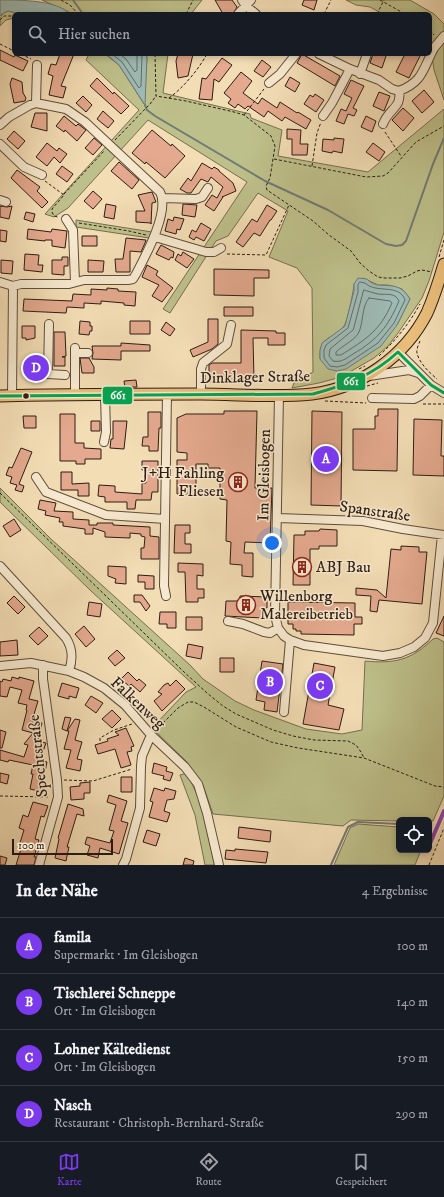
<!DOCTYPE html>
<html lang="de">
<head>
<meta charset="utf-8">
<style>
  body { margin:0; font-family:"IM FELL DW Pica",serif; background:#242831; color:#f1f3f6 }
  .controls { position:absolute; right:12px; bottom:12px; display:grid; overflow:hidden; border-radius:6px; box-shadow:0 2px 6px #0003 }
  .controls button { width:36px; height:36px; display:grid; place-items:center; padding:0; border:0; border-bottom:1px solid #363941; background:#171b24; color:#f1f3f6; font:20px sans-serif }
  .scale { position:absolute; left:12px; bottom:10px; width:101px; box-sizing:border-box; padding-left:4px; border:2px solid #2d1d14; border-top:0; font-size:11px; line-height:14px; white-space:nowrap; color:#2d1d14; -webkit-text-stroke:3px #f7e9cf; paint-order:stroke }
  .you { position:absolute; left:272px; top:543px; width:14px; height:14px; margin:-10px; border:3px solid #fff; border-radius:50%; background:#1a73e8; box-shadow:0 0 0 6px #1a73e833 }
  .badge { display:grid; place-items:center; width:26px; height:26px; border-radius:50%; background:#7c3aed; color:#fff; font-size:13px; font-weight:700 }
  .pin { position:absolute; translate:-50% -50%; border:2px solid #fff; box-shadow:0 1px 4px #0006 }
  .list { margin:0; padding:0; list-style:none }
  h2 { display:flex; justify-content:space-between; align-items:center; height:52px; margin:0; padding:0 16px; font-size:17px }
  h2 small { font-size:13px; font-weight:400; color:#9ea1a6 }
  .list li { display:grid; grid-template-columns:26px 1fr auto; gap:12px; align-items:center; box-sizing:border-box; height:56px; padding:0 16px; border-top:1px solid #363941 }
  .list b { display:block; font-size:15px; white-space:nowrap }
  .list p { margin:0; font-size:13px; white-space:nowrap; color:#9ea1a6 }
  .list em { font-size:13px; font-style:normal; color:#9ea1a6 }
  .icon { flex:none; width:22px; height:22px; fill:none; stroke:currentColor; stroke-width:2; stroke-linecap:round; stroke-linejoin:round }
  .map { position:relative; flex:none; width:444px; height:865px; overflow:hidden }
  .search { position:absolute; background:#171b24; box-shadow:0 2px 6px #0003; left:12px; right:12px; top:12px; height:44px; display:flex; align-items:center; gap:10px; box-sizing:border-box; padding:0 14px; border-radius:6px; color:#9ea1a6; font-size:15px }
  .sheet { height:276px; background:#171b24 }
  nav { display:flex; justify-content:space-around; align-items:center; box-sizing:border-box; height:56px; border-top:1px solid #363941; background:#171b24; font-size:11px; color:#9ea1a6 }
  nav a { display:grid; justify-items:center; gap:2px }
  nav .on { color:#7c3aed }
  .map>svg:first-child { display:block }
  .green { fill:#bec08b; stroke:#766e50; fill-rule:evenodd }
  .water { fill:#9dbab4; stroke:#707b74 }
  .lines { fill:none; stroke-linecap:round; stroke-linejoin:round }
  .shore { stroke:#656c64; stroke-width:1 }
  .stream { stroke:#707b74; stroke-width:2 }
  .building { fill:#e4a98e; stroke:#2d1d14 }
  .minor-casing { stroke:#5e4d3c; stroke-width:10 }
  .major-casing { stroke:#2d1d14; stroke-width:13 }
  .path { stroke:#2d1d14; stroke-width:1; stroke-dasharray:3 2; stroke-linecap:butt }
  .minor { stroke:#f7e9cf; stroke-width:8 }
  .major { stroke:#eabe7a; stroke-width:11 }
  .bus-1-casing { stroke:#f7e9cf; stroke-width:6 }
  .bus-1 { stroke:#00a651; stroke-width:3 }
  .rail-1-casing { stroke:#f7e9cf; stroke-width:7 }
  .rail-1 { stroke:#8e44ad; stroke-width:4 }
  .bus-dot { fill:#2d1d14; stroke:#f7e9cf; stroke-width:1.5 }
  .labels { text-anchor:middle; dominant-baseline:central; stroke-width:3; stroke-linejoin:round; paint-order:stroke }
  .street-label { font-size:16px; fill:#2d1d14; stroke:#f7e9cf }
  .poi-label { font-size:16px; fill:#2d1d14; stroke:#f7e9cf; text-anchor:start }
  .line-badge { stroke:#f7e9cf; stroke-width:1.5 }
  .badge-label { font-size:11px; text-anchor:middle; font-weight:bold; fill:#fff }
</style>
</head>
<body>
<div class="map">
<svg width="444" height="865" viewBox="0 0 444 865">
  <rect width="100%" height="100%" fill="#f3ddb5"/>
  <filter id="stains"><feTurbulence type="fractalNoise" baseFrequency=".005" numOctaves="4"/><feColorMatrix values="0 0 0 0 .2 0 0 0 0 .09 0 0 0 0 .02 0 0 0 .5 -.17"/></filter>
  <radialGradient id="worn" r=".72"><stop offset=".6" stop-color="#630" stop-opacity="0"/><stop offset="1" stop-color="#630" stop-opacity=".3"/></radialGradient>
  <path class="green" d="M42 0H202L191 14H70L69 12Z
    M346 0H410L434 14 444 24V100L434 70 430 43V14H383L370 7 356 5Z
    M8 11 21 14H14V18L6 20 0 26C0 18 0 14 8 11Z
    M89 54H105L119 65 144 104 147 57 145 54H168L163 93 250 114 251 118 282 130 278 156 368 172 444 109V232L429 281 422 298 398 333 388 346 374 358 341 377 319 383 292 388 294 383 313 372 312 288 297 268 269 257 288 211 258 193 228 236 216 241 170 313 163 309 247 182 148 120 68 208 54 217 45 214 139 110 86 60ZM363 278 378 285H388L402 289 410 299 397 325 320 359C319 334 333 341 344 326 347 323 354 289 354 284Z
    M76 220 152 232 149 238 76 227Z
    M0 488 51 539 190 665 203 679 235 701 254 710 306 729 342 734 362 730 365 661C395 664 411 660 433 639L437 638 444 642V796L433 821H429V820H399V821L351 820 343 826 213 814 203 785 186 761 152 728 186 692 196 687 91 591 0 502Z
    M187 773 200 801 215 865H205L195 815 180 775Z
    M358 824 399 827V850H421L415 865H334L350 828Z"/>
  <path class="water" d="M0 0C20 0 57 0 70 14H21L8 11 2 14 0 16Z
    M106 54H145L147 57 145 105 119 65Z
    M358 278 367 279C379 293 397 276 410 299L397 325 381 346 346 369 337 371 328 369 320 359V350L322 343 345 326 354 291V284Z"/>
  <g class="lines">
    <path class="shore" d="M112 54 122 62 139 88 141 86 142 54
      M120 54 126 59 135 72 137 70V54
      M360 282 365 283C376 294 399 283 405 300L394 323 378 343 345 365 337 367 330 366 324 358V350L326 345 348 328 358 292V285Z
      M364 290C368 291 373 293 378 294 386 295 395 292 399 301 388 327 377 340 353 354 347 358 341 363 333 361L329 356 330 349 353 330Z
      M369 298 390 301 392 303C380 331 365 340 341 355H336V352C342 346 353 341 358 334 364 323 361 307 369 298Z"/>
    <path class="stream" d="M73 0 83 14
      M145 105 147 110 155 116 265 181 328 210 386 244 396 246 402 245 406 241 433 164 444 138
      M429 825H431
      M331 865 348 827 358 822 399 824"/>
  </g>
  <path class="building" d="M215 0H232L237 7 233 14H223Z
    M304 0H317L314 10 302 5Z
    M0 50 14 57 15 55 28 61 23 71 0 60Z
    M60 54H74L61 86 66 87 63 98 49 95 53 76 48 74 51 64 56 65Z
    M178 54H193L188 76 178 78 176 61Z
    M302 54 340 76 335 86 297 63Z
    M373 54H381L386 56 382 68 370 63Z
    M405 54H421L409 78 396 72Z
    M222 58 232 65 219 82 214 79 212 100 199 99 202 78 206 79Z
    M262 60 271 67 263 77 254 71Z
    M241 72 252 81 243 93 258 104 262 98 277 108 280 102 297 113 298 112 311 120 306 129 285 117 282 121 268 111 264 117 248 106 245 109 238 104 235 108 228 103 231 99 224 93Z
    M290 77 300 83 295 92 285 86Z
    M12 78 22 82 23 93 26 98 25 101 14 103 10 84Z
    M97 78 113 94 114 92 129 106 121 114 90 86Z
    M351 80 364 86 353 108 357 110 354 116 348 114 344 124 336 121 341 109 346 111 352 98 344 94Z
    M424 90 434 102 422 113 412 101Z
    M379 92 390 96 384 111 373 106Z
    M315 94 324 100 316 112 304 104 310 95 313 97Z
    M83 96 92 105 86 112 76 103Z
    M403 108 414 118 403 131 392 120Z
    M103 111 114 121 108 128 97 119Z
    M35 113H47V131L31 127Z
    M64 116 76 126 78 124 86 130 77 141 65 130 64 132 56 126Z
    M366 116 376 121 372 132 361 127Z
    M287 129 301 130 300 144H308L307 155H292V139H287Z
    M152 130 171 146 172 144 185 156 165 178 146 162 145 164 132 153Z
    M14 131 25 141 18 149 7 139Z
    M94 138 102 145 93 155 85 148Z
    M334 138 344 139 342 153 333 151 332 153 322 151 323 139 334 140Z
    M47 143 57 151 59 148 67 154 60 163 54 157 47 166 36 157Z
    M373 143 385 152 379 161 366 152Z
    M119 162 139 180 132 189 111 171Z
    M202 163 212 169 214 167 219 170V171L233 183 236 191 222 197H223L214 211 205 205 212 195 217 198 223 187 211 177 208 182 201 179 191 193H187L180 189 188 178 191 181Z
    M62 166 73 174 67 182 56 174Z
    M17 170 40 187 37 191 48 202 42 208 11 178Z
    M93 191 102 199 93 209 84 201Z
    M152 192 156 202 152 203 151 224V223L136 222V211H145L138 195Z
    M106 204 116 206 114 219 104 217Z
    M183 204 197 205 195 217 182 215Z
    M267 205 277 211 271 220H270L260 236 254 233 243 247 236 242 252 219 257 222Z
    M0 206 7 207 12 206 9 219 0 217Z
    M26 212 35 214 33 222 24 219Z
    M174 217 184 219 180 230 177 229 176 234 165 231 168 219 173 221Z
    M201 223 211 229 204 241 196 237 194 240 189 237 192 230 196 232Z
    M28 229 51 232 52 229 67 231 65 248 52 246V240H45V241L27 239Z
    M0 230 7 231 6 242 0 241Z
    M82 236H97V246H82Z
    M126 238 146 240 145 243 141 252 130 251V272H116L115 259H123Z
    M161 245 174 252 173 258 171 257 169 260 156 254Z
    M183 252 194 259 187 268 175 260 178 254 181 256Z
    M25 254 39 255 38 265H43L42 272 24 270Z
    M62 257H68V266H64V275L52 274V260H62Z
    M1 260 13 261 12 274 1 273Z
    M88 260 104 261 103 272H88Z
    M147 265 158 271 156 275 173 288 162 302 152 296 159 285 142 277Z
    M214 269 269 270V278H254V296L214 295Z
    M107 288 118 289V291L136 292 135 306 124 305V303L101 301V304L84 303V308L67 307 66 313 23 311 24 299 72 301 73 294 91 295V289L107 290Z
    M224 307H253V316H224Z
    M208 319H218V344L212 349 193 357 190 350 208 342Z
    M80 321 90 322V326H92V331H90L89 335 79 334Z
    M130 321H150V334H130Z
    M166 322 175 329 170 336 161 330Z
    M22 326H35V338L26 340V338H22Z
    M241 330 276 331V333H285V345H268V338H253L254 379H242V382H209V365L212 363H241Z
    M54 332H65L66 356 62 357H65V366H54Z
    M121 343 150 345V351H121V360L92 359 93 353 92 346H121Z
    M80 358H89L94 367V373H82Z
    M34 360H43V377L29 376 28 361Z
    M136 380 137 387H125L124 381Z
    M378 409H398L397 471 353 470V429H375V416H378Z
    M224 411H257L255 488H272L270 543 245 542 244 553H253V577L242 576V565L230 564 231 542 226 541 227 500 220 499V468H208V464H196V494H177V460H187V453L177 452V418L186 414H224Z
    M312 411 342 412 341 506 311 505Z
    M148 412H161V428H159L158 451H149V446H142L143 437H148Z
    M60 414H75V443H84V448L101 449V459H85V464H76V461H60Z
    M23 416H36V428H24Z
    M414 419 442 420 441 456H444V476L413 475Z
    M91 421H100V431H91Z
    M113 421H127L124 449 110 448 111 439H113Z
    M21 448 32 452 19 484 24 486 22 492 15 490 17 485 10 483 12 477 6 475 9 467 12 468Z
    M142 461H158V492H152L151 500H136L135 509H127V502H105V497L98 496 99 485 115 486V492L142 494V483H146L145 470H142Z
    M61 472H72V484L89 483V496H78V490H61Z
    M40 500 56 503 54 511 73 512V519L89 520V525H97V523H113V525L150 527V536L159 537V559H141V548H144L145 537 141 536V534L130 533V538L105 537V532L93 528V534H85V529L63 526V522H59L60 518 45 515 46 511 38 509Z
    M14 519 21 530 10 537 3 526Z
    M175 525H190V533H185V544H191V553H174Z
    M320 529 337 530V546H319V549H310V585H293L294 535H305V531H319Z
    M401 546 419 547V552H427L422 604 379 600 377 612 370 611 371 596 356 595V588L377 590 386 598 391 549 401 550Z
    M178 563 203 564V576L197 575V589H204V598H198V602H186L185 572H178Z
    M108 566 126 567V584L115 583 116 579 108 576Z
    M138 575 154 576V589H145V582H138Z
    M134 595H142L150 606 146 611 140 602H134Z
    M14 596 25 607 18 614 7 603Z
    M240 596 267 597V608H262V618L225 616 226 601H240Z
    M89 602 102 604 100 617 87 615Z
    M288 602 355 603V617H362V624H354V635L301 634V631H296V629H293V624H288Z
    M160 612H176V628H167V624H159Z
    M444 616V636L436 633Z
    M186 617H202V630H186Z
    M84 626 95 639 86 647 75 634Z
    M39 627 48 636 38 645 29 636Z
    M17 640 18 655 0 656V642Z
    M188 644 203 647 201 659 186 656Z
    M117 650 125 658 115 666 108 658Z
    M220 658H234V672H220Z
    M262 661 283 664 277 712 264 710 265 702 256 700Z
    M314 663 335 667 328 705 344 709 339 730 303 724Z
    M128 672 137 681 139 679 146 685 140 692 131 684 129 686 121 679Z
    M12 677 19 679V677L34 681 29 699 38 701 32 721 42 723 38 741 46 743 40 760 47 762 43 781 46 782 43 792 30 789 33 774H31L33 765 9 760 8 762 0 760V750L24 757 28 745 24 744 33 733 22 730 27 710H26L27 705 18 703 22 690 10 687 7 697 0 696V681L2 682 3 679 11 681Z
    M176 680 185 689 162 711 154 701 162 694 158 692 164 685 168 683 170 686Z
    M62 683 79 688 76 698 69 696V699L58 696Z
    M91 696 103 703 96 713 85 705Z
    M112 710 121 719 112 728 102 719Z
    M65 717 71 718 67 731 62 729Z
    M75 719 80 720 75 740 82 742 77 759 82 760 80 771 66 768 71 750 64 749 69 731H67Z
    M126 728 134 746 131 747 132 751 127 752 131 765 121 768 115 749 98 754 95 745 108 741 107 739 119 735 115 732Z
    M0 730 6 732 2 748H0Z
    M154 763 167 767 166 771 173 773 170 781 163 779 164 776 152 773Z
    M0 773 9 775 7 784 0 782Z
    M121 777H132V792H121Z
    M90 782V793H84V799L71 800 70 787 80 786V783Z
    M154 788 164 791 165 788 176 791 174 799 167 800 164 811 170 813 167 822 149 817 153 802 150 801Z
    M109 795 127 801 121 821 128 823 119 854 100 848 98 858 87 855 90 846 85 844 87 837 110 843 114 831 109 830 116 805 107 802Z
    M33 802 48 806 44 817 41 816 35 839 39 840 34 857H36L34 865H16L22 846H19L24 830 19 828 23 815 28 817Z
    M68 804 83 809 84 816 77 814 67 847H69L66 861 55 858 59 839 58 838Z
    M239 827 271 831 270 842 238 838Z
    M147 830 160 834 156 846 143 842Z
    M235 849 268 852 266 863 225 859 226 850 235 851Z
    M0 856 7 858 5 865H0Z
    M185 858 194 861 193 865H183Z"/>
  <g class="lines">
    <defs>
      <path id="minor" d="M242 0 246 6 256 14
        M238 14 251 0
        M319 54 350 69 379 80 392 89 399 91
        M360 74 367 54
        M269 83 280 74 296 54
        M36 103 37 65
        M323 116 332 103 350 69
        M383 124C389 108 402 108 399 91 423 82 423 69 434 48 437 44 441 40 444 36
        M0 125 9 117 30 105 36 103 66 109 85 122 160 192C170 211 146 255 136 274L133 279 128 280H84L69 284H21L13 286 12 396
        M0 144 24 167 42 175
        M163 198 196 199 202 197 208 188
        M0 200 6 202
        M66 219 73 230 75 282
        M155 237 206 252H214L221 248
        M0 282 13 286
        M49 324 48 374 65 375
        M75 348V396
        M398 352 431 385 444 393
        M75 353H88
        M369 376 409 370 418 373
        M201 394V369L203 363 227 344 231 325
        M279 395 275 615 278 628 284 636 290 640 304 645 383 656 400 653 414 647 425 638 433 623 442 535
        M372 398 414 399 420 396 431 385
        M104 442 106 432 105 395
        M36 477 46 492 106 515 165 519
        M278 518 363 521 403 529 444 535
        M0 566 66 638C73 649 73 659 69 671
        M166 596 164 586 167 394
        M228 621 243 624 264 632 270 633 278 628
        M0 666 31 663 69 671 84 677 104 688 125 705 151 735 185 767 198 784 207 813 219 865
        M284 712 290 640
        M39 865 58 797 57 780 43 679V665
        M123 865 126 859 140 808 141 766 142 756 151 735"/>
      <path id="major" d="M0 396C67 394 134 394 200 394 237 394 275 398 312 394 361 388 405 356 427 313 434 297 439 281 444 264"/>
    </defs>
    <use href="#minor" class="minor-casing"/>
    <use href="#major" class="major-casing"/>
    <path class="path" d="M61 0 70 5 78 14
      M380 0 405 14
      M186 14 193 0
      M324 14 331 0
      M377 14 384 0
      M0 20 4 16H14
      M430 30 434 35
      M0 44 14 51
      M21 54 31 59
      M155 54 156 96 186 101 234 112 244 115 271 136 275 146 270 178 266 186 267 190 313 221 329 235 351 251 360 263 369 271 378 277 385 278H400L408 276 417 271 422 270 432 272
      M169 98C184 87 198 70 207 54
      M244 115 264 89
      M385 132 401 156
      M115 140 150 104 156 96
      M274 159 366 177 383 176 388 173 416 142 444 126
      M312 166 317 133 321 122
      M45 181 64 195 52 209V212L54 216 58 217
      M64 194 104 151
      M79 223 129 231 146 235
      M227 254 266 255 289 205
      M439 257 444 240
      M420 341C419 344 416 349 417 353 419 363 430 373 437 379
      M379 356C395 341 409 324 420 304
      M359 369 365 366
      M367 386 378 383
      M325 401 366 403
      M423 404H444
      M0 493 183 671 207 693 223 706 236 714 273 730 293 736 314 740 348 741 356 745 361 752 364 758
      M156 730 178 708 188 702H194L204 707 236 727 271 742 298 748 364 758 435 786 444 787
      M100 741V738L114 730 132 724
      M64 780 93 781 132 769
      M0 796 49 797
      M429 865 444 828"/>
    <use href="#minor" class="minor"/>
    <use href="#major" class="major"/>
    <defs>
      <path id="bus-1" d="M0 396 313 394C346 385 372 376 398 352L431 385 444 393"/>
    </defs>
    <use href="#bus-1" class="bus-1-casing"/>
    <use href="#bus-1" class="bus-1"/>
    <defs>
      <path id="rail-1" d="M429 846 444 811"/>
    </defs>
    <use href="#rail-1" class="rail-1-casing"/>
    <use href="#rail-1" class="rail-1"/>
  </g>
  <defs>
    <symbol id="building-ring" viewBox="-11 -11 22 22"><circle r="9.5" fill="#f7e9cf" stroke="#8f2418" stroke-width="1.5"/><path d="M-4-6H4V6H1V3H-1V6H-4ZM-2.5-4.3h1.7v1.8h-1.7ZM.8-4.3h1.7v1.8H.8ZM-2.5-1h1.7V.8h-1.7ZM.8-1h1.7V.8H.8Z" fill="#8f2418"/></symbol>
  </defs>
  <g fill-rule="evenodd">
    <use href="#building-ring" x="227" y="471" width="22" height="22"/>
    <use href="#building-ring" x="291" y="556" width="22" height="22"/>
    <use href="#building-ring" x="235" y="594" width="22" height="22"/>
  </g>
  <circle class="bus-dot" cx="26" cy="396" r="3.5"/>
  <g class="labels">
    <g class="street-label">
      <text transform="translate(255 377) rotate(-1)">Dinklager Straße</text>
      <text transform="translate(264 475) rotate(-89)">Im Gleisbogen</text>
      <text transform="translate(375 511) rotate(8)">Spanstraße</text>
      <text transform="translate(138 703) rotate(43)">Falkenweg</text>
      <text transform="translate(38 756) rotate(-96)">Spechtstraße</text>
    </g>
    <g class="poi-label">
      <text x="224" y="473" text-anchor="end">J+H Fahling<tspan x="224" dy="18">Fliesen</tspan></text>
      <text x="316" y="567">ABJ Bau</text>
      <text x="260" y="596">Willenborg<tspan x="260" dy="18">Malereibetrieb</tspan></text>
    </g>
  </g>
  <g class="line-badge">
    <rect x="336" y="372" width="30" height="19" rx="4" fill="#00a651"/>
    <rect x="102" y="386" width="31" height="19" rx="4" fill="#00a651"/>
  </g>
  <g class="badge-label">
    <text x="351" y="385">661</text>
    <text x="118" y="399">661</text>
  </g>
  <rect width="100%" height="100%" filter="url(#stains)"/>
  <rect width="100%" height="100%" fill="url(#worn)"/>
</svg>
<div class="controls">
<button><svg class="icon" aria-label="locate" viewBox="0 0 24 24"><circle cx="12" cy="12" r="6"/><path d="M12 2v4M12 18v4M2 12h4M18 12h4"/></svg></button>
</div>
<div class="scale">100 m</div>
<div class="you"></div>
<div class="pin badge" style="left:326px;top:459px">A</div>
<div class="pin badge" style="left:270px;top:682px">B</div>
<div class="pin badge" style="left:320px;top:686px">C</div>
<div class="pin badge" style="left:36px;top:368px">D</div>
<div class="search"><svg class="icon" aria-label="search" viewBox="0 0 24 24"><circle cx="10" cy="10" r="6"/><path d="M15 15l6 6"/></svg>Hier suchen</div>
</div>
<section class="sheet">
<h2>In der Nähe<small>4 Ergebnisse</small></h2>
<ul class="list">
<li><span class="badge">A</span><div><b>famila</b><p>Supermarkt · Im Gleisbogen</p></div><em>100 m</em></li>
<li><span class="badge">B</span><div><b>Tischlerei Schneppe</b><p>Ort · Im Gleisbogen</p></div><em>140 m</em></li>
<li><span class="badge">C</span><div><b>Lohner Kältedienst</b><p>Ort · Im Gleisbogen</p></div><em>150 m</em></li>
<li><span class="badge">D</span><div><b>Nasch</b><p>Restaurant · Christoph-Bernhard-Straße</p></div><em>290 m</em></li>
</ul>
</section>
<nav>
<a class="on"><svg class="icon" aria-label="map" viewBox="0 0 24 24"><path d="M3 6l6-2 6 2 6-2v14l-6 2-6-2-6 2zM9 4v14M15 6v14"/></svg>Karte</a>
<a><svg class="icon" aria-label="directions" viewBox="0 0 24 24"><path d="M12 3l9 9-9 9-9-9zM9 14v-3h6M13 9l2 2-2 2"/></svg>Route</a>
<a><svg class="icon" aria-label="saved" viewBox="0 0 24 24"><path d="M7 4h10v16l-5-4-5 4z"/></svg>Gespeichert</a>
</nav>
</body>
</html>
